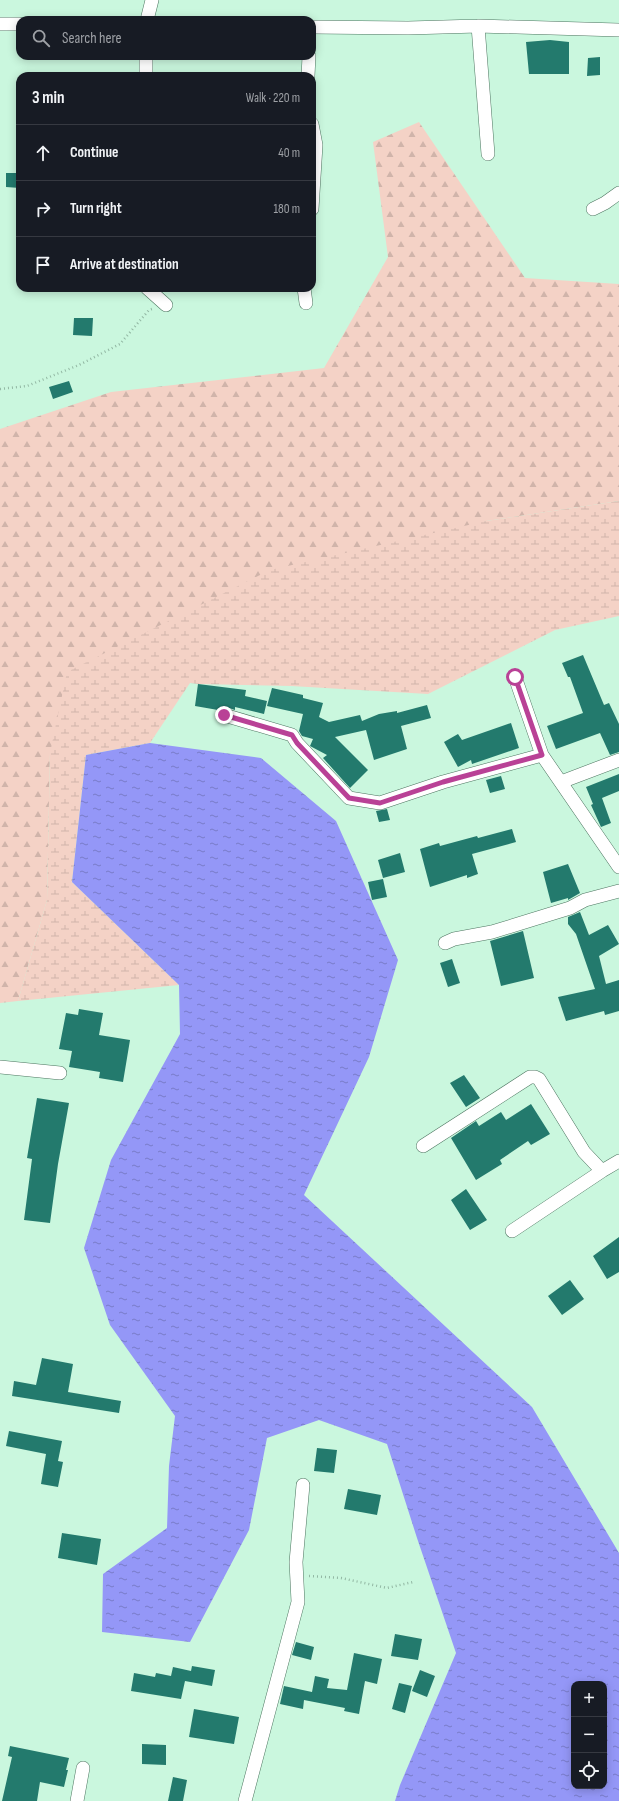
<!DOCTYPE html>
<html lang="en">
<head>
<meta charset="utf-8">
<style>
  body { margin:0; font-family:"Sofia Sans Condensed",sans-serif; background:#20242c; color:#f1f3f6 }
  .controls { position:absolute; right:12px; bottom:12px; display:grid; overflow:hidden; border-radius:8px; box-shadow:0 2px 10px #0003 }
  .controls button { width:36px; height:36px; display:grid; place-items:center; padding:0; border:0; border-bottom:1px solid #363941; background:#171b24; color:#f1f3f6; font:20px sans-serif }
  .stop { position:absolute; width:12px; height:12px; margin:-9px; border:3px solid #b94196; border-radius:50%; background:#fff }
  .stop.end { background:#b94196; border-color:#fff; box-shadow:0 1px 4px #0008 }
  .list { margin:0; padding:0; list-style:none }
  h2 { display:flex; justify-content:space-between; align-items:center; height:52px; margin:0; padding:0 16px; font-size:17px }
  h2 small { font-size:13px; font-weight:400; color:#9ea1a6 }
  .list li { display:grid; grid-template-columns:26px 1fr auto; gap:12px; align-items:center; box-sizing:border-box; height:56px; padding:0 16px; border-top:1px solid #363941 }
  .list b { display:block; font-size:15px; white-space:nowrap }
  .list em { font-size:13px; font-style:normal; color:#9ea1a6 }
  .icon { flex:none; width:22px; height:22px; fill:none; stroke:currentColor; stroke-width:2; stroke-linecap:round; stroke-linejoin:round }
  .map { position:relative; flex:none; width:619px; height:1801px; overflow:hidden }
  .search { position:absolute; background:#171b24; box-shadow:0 2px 10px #0003; left:16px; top:16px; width:300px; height:44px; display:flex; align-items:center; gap:10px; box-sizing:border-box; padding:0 14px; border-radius:12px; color:#9ea1a6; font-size:15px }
  .panel { position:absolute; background:#171b24; box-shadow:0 2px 10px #0003; left:16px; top:72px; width:300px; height:220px; border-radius:12px }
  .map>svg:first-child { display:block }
  .forest { fill:url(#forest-firs) }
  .wetland { fill:url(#wetland-marsh) }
  .water { fill:url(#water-ripples); fill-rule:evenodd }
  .building { fill:#237a6d }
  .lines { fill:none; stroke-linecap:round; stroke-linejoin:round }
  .minor-casing { stroke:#4d7560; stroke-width:14 }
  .path { stroke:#92b7a3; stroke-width:2.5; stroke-dasharray:1 3; stroke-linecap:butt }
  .minor { stroke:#fff; stroke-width:13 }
  .route { stroke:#b94196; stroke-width:5 }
</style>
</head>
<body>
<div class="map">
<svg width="619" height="1801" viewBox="0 0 619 1801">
  <defs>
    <pattern id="forest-firs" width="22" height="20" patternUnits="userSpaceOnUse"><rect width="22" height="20" fill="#f4d2c6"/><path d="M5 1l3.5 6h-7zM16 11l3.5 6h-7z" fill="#d0b4aa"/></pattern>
    <pattern id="wetland-marsh" width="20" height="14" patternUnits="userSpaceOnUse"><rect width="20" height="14" fill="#f4d2c6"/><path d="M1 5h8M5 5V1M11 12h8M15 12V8" fill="none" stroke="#d0b4aa"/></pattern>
    <pattern id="water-ripples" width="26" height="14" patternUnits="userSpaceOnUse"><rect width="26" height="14" fill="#9497f7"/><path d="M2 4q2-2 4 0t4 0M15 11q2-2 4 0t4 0" fill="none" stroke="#787bc7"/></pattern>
  </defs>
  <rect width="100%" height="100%" fill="#caf7de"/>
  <path class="forest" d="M419 122 525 278 619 284V501L486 521 50 753 47 900 18 1001 0 1003V429L111 392 324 368 388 257 373 142Z"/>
  <path class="wetland" d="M619 501V616L555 630 428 694 291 686 198 684 190 683 150 743 86 755 72 882 179 985 18 1001 47 900 50 753 67 672 270 570 486 521Z"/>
  <path class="water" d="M150 743 261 758 336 821 398 960 369 1057 304 1195 532 1407 619 1553V1801H395L400 1785 456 1653 417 1538 387 1444 319 1420 267 1438 249 1530 190 1642 102 1632 103 1574 167 1528 169 1466 175 1416 110 1325 84 1248 111 1160 180 1034 179 985 72 882 86 755ZM574 1684H604V1786H574Z"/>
  <path class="building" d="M550 40 569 42V74H529L526 42Z
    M600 57V75L587 76 588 58Z
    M6 173H20V188L6 187Z
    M74 318H93L92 336 73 335Z
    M69 381 73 392 53 399 49 387Z
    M583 655 604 705 609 703 619 724V752L610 755 600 733 556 749 547 726 583 713 570 677H568L562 663Z
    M198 684 246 690 245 696 267 701 264 714 235 707V710L226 707 218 710 195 706Z
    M272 688 303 695V698L323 703 319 717 329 722 360 715 362 721 379 714 397 711V713L427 705 431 718 401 726 407 749 374 760 366 730 335 737 368 770 350 788 323 758 327 755 310 746 313 739 302 736 299 731 303 714 267 706Z
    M511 723 519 748 472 764 471 760 458 767 444 742 458 734 462 740Z
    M619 774V791L602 798 611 823 601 827 591 805 593 804 586 787Z
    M501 776 505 789 490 793 486 780Z
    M387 809 390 820 379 822 376 811Z
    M512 829 516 842 472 854 478 874 467 878V875L430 887 420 849 439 843 440 846 477 836 478 838Z
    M400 853 405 872 383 878 378 860Z
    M568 864 580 893 568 900V898L551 903 543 872Z
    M383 879 387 897 372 900 368 882Z
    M580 912 589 935 608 925 619 944 599 956 606 984 619 980V1011L605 1015 604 1011 566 1021 558 997 595 989 576 934 568 924V917Z
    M523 931 534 978 501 986 490 941Z
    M452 959 460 983 448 987 440 963Z
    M79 1009 103 1013 99 1035 130 1040 123 1082 99 1078 100 1072 69 1067 72 1051 59 1049 66 1013 78 1015Z
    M464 1075 480 1098 466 1107 450 1083Z
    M37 1098 69 1103 58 1164 50 1223 24 1220 32 1159 27 1158Z
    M531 1104 550 1134 531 1145 528 1141 500 1160 502 1164 476 1180 451 1138 476 1121 479 1126 501 1112 506 1120Z
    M466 1189 487 1220 470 1230 451 1200Z
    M619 1237V1272L607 1279 593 1256Z
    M570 1280 584 1299 562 1315 548 1296Z
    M42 1358 73 1364 68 1392 121 1401 119 1413 12 1396 14 1381 36 1385Z
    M9 1431 62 1441 58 1461 63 1462 58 1487 41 1484 46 1454 6 1446Z
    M317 1448 337 1450 334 1473 314 1471Z
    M348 1489 381 1495 377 1515 344 1509Z
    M62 1533 101 1539 97 1565 58 1558Z
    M395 1634 422 1639 418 1660 391 1656Z
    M296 1642 314 1647 311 1660 292 1655Z
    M354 1653 382 1659 377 1684 365 1681 359 1714 344 1711 345 1708 304 1700 303 1709 280 1704 284 1686 312 1692 315 1676 329 1679 327 1688 347 1690Z
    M192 1666 215 1670 212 1686 185 1681 181 1699 131 1691 134 1673 155 1677 156 1673 171 1676 173 1667 191 1671Z
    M420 1670 435 1676 427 1697 412 1691Z
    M399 1683 412 1686 405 1713 392 1709Z
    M194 1709 239 1717 234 1744 189 1737Z
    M142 1744 166 1745V1765L142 1764Z
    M10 1746 69 1758 66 1770H68L64 1787 40 1782 37 1801H2L12 1757 8 1756Z
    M173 1777 187 1780 183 1801H168Z"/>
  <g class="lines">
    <defs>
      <path id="minor" d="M147 20 152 0
        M0 24H20
        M478 26 488 154
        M312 27 408 28 478 26 619 30
        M146 56V76
        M308 76 309 56
        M312 124 316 145 312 209
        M593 209 605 203 619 193
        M147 288 166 305
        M304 288 306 303
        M515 677 542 755 619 867
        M224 715 292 735 297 743 349 798 380 803 443 782 542 755
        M561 782 619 760
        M445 943 454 939 492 932 570 908 585 900 619 891
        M0 1067 60 1073
        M423 1146 530 1077H535L539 1079 584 1152 602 1171 619 1161
        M512 1231 602 1171
        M77 1801 83 1768
        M245 1801 298 1602 296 1562 303 1485"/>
    </defs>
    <use href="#minor" class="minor-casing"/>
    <path class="path" d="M0 389 27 386 79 365 120 344 149 310 152 309
      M309 1576 341 1578 387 1588 413 1582"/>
    <use href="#minor" class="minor"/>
  </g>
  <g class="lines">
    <path class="route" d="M224 715 292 735 297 743 349 798 380 803 443 782 542 755 515 677"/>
  </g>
</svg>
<div class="controls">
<button>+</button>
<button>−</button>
<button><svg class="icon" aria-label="locate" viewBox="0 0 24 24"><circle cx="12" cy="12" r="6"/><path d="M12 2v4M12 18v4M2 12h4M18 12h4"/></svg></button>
</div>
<div class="stop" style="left:515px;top:677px"></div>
<div class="stop end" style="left:224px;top:715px"></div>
<div class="search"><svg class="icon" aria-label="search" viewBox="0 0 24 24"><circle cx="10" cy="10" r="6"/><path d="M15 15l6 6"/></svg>Search here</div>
<section class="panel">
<h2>3 min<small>Walk · 220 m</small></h2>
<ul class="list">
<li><svg class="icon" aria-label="ahead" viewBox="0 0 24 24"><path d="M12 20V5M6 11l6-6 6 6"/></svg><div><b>Continue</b></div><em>40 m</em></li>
<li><svg class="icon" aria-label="right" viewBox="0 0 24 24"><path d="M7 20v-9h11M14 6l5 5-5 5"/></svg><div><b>Turn right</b></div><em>180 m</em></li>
<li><svg class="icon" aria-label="arrive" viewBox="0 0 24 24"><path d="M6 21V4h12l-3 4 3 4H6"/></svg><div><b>Arrive at destination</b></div></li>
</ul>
</section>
</div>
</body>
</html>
